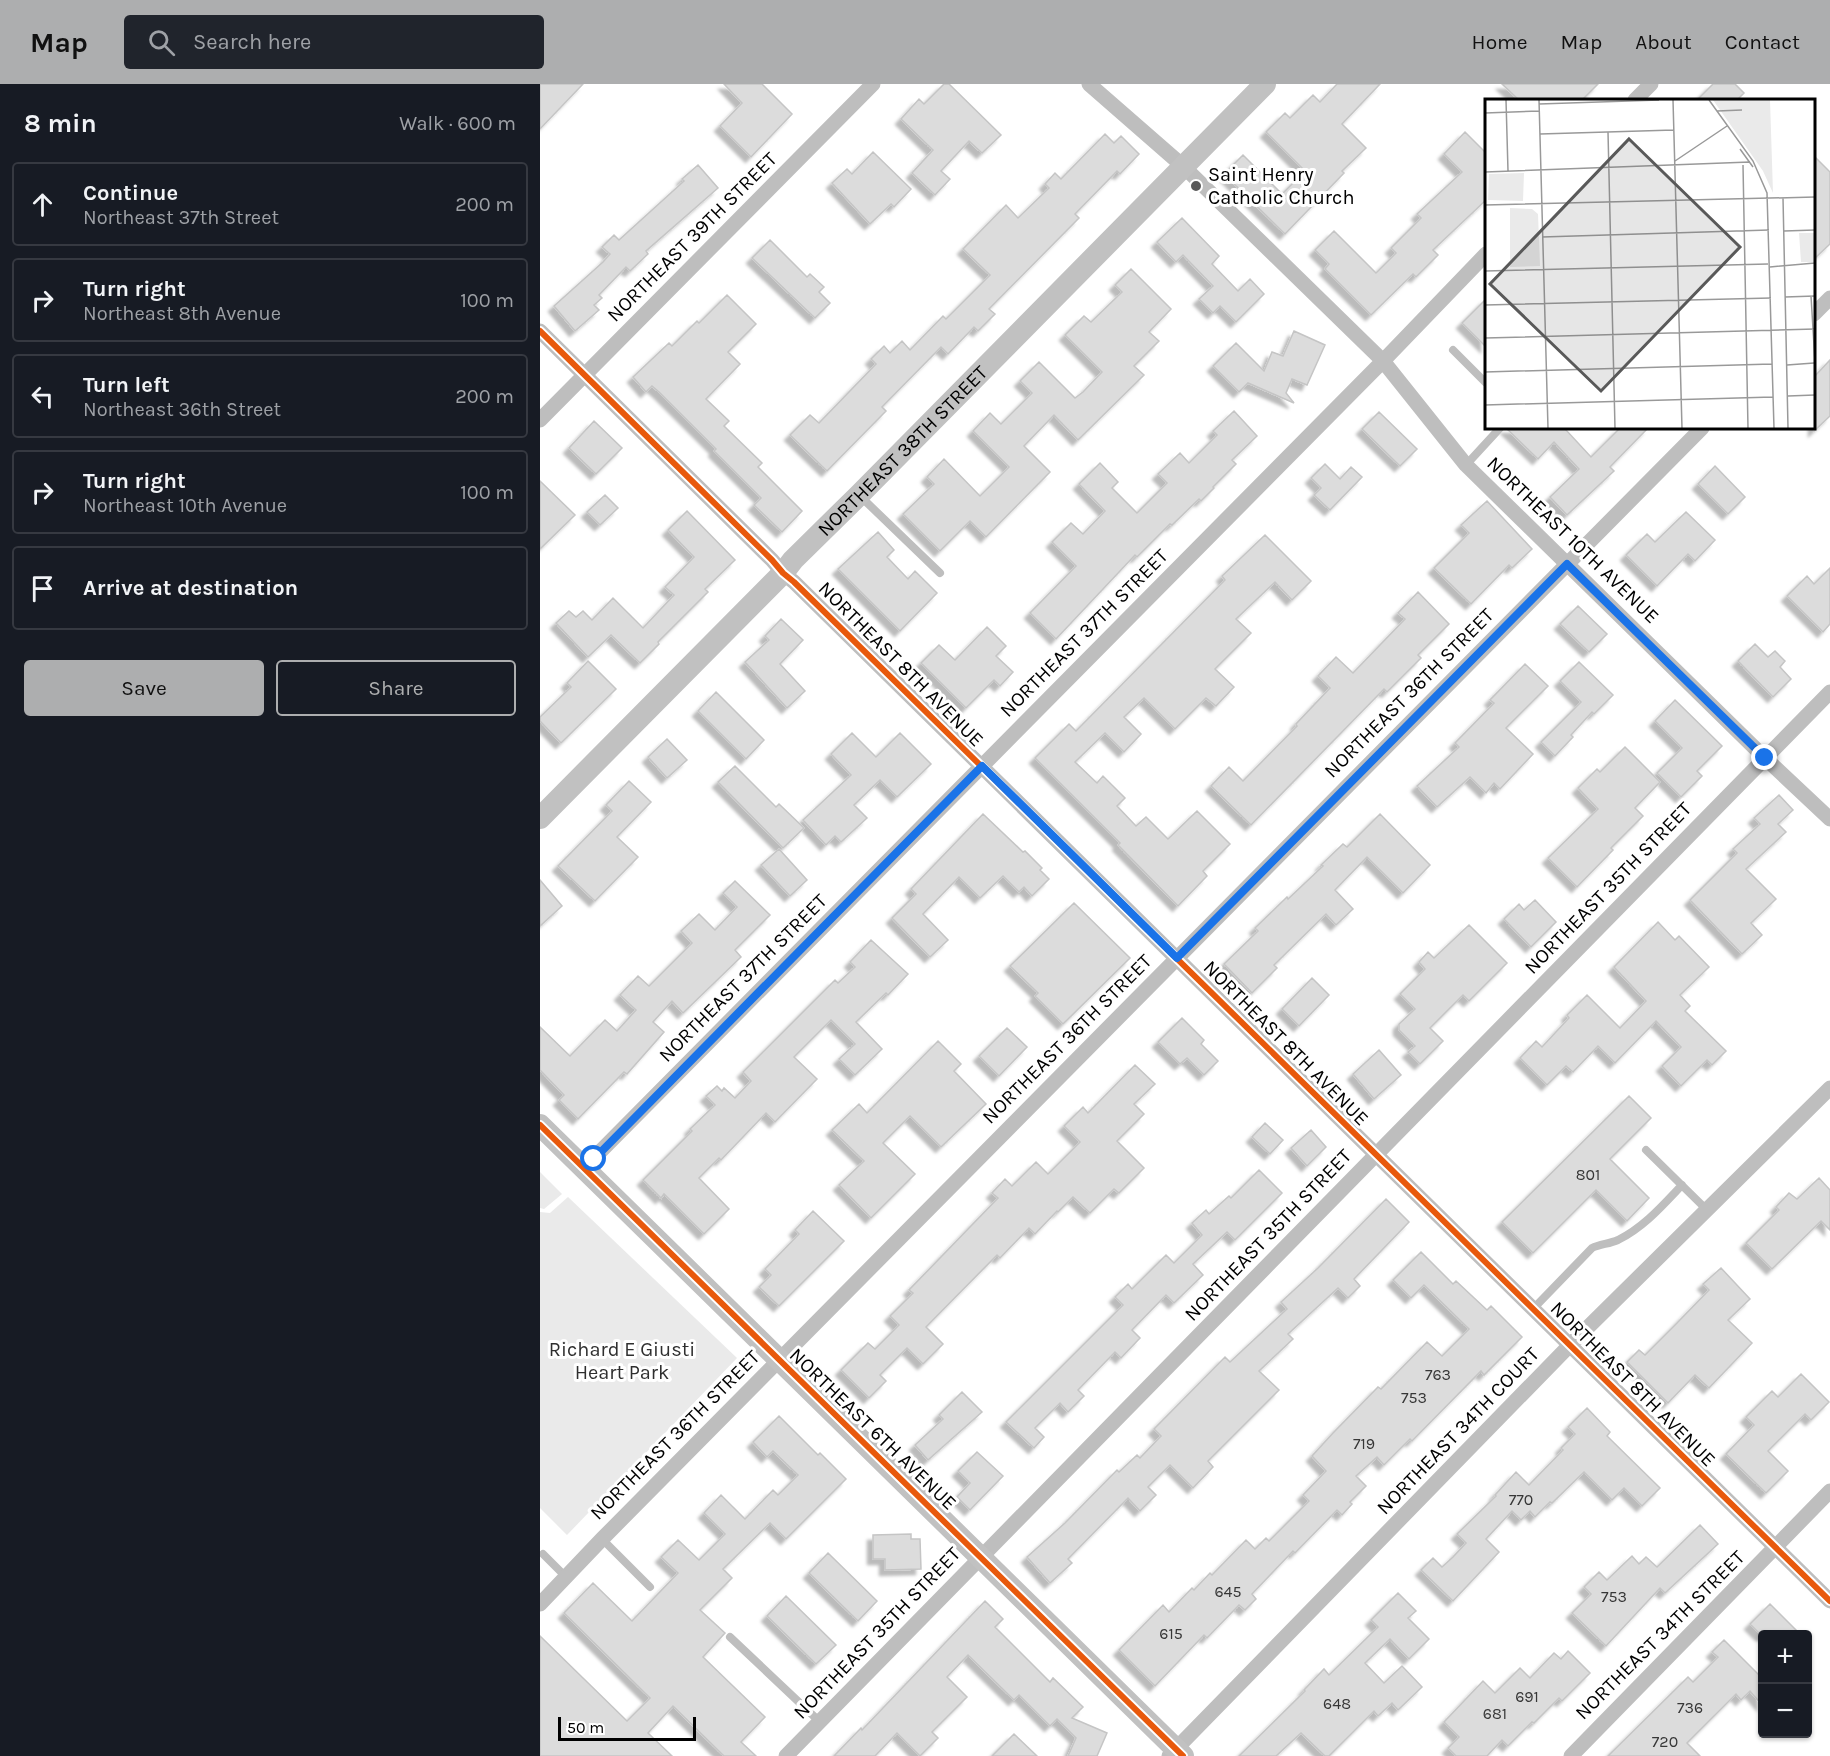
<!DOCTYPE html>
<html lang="en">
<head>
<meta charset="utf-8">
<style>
  body { margin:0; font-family:Karla,sans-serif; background:#20242c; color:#f1f3f6 }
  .controls { position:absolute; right:18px; bottom:18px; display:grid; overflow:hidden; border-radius:6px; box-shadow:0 2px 4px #0004 }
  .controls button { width:54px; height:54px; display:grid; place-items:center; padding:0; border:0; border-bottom:2px solid #363941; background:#171b24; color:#f1f3f6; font:30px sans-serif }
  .scale { position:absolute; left:18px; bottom:15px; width:138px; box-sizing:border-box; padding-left:6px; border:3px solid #000; border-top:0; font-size:16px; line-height:21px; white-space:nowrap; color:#000; -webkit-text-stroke:4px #fff; paint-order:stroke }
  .stop { position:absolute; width:18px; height:18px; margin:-14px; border:4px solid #1a73e8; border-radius:50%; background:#fff }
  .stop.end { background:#1a73e8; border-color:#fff; box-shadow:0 2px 6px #0008 }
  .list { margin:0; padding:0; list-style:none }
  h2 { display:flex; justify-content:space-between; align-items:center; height:78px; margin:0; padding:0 24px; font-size:26px }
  h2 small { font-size:20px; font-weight:400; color:#9ea1a6 }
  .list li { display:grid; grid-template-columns:39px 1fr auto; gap:18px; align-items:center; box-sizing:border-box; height:84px; margin:0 12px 12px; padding:0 12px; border:2px solid #363941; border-radius:6px }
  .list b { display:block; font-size:22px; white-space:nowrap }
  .list p { margin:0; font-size:20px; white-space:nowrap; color:#9ea1a6 }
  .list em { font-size:20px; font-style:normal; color:#9ea1a6 }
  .actions { display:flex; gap:12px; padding:18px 24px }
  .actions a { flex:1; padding:14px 0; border:2px solid #adaeaf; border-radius:6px; text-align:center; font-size:21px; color:#adaeaf }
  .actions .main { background:#adaeaf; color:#111 }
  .icon { flex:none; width:33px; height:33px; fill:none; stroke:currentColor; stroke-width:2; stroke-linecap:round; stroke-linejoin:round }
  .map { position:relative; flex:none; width:1290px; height:1672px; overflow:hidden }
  header { display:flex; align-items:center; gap:36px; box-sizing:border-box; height:84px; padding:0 30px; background:#adaeaf; color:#111 }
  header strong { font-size:28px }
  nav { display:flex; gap:33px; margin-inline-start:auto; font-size:21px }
  .search { width:420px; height:54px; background:#20242c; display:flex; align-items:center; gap:15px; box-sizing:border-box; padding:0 21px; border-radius:6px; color:#9ea1a6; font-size:22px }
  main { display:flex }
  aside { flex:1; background:#171b24 }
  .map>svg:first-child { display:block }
  .green { fill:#eaeaea }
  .building { fill:#dcdcdc; stroke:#c5c5c5; stroke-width:1.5; filter:url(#shadow) }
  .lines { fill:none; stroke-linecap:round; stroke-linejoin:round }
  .lane { stroke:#bebebe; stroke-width:8 }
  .street { stroke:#bebebe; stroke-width:15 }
  .secondary { stroke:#c1c1c1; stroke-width:22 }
  .cycleway-casing { stroke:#fff; stroke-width:10 }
  .cycleway { stroke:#e8590c; stroke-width:6 }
  .route { stroke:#1a73e8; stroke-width:8 }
  .poi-dot { fill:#595959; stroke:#fff; stroke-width:2 }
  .labels { text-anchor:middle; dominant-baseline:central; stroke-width:6; stroke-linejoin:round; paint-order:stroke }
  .number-label { font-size:16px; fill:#373737 }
  .poi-label { font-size:20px; fill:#000; stroke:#fff; text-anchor:start }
  .street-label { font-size:20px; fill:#000; stroke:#fff }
  .park-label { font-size:20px; fill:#2f2f2f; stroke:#fff }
  .inset-road { fill:none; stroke:#999; stroke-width:1.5 }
  .view { fill:#595959; fill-opacity:0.15; stroke:#595959; stroke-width:3 }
  .inset-edge { fill:none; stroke:#000; stroke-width:3 }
</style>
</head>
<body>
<header>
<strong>Map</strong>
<div class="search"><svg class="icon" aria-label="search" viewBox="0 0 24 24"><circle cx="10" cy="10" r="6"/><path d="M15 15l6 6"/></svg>Search here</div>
<nav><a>Home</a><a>Map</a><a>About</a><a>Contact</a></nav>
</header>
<main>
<aside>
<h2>8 min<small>Walk · 600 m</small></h2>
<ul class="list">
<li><svg class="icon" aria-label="ahead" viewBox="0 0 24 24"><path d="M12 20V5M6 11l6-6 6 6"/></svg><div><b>Continue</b><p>Northeast 37th Street</p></div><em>200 m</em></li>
<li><svg class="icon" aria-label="right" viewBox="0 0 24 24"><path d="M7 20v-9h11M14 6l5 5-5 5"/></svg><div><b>Turn right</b><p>Northeast 8th Avenue</p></div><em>100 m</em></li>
<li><svg class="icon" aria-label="left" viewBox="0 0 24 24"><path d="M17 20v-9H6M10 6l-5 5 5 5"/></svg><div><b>Turn left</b><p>Northeast 36th Street</p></div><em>200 m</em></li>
<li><svg class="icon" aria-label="right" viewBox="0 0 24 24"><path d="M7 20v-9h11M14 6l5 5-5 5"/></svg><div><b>Turn right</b><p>Northeast 10th Avenue</p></div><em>100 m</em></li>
<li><svg class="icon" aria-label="arrive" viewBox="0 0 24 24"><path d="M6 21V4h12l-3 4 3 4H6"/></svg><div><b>Arrive at destination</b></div></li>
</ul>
<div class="actions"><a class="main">Save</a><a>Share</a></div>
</aside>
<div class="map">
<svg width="1290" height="1672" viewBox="0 0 1290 1672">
  <defs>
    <filter id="shadow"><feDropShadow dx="-5.5" dy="5.5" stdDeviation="1.5" flood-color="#0004"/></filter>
  </defs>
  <rect width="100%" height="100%" fill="#fff"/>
  <path class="green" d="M0 1088 22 1110 4 1125 0 1124Z
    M28 1113 197 1274 27 1451 0 1424V1128L10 1129Z"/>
  <path class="building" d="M0 0H43L0 45Z
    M184 0H222L252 30 211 73 180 42 202 19Z
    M404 0H409L461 51 442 69 429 57 401 87 410 95 395 111 372 89 393 66 361 35 379 15 384 20Z
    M797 0H840L802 40 826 64 802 87 804 89 745 150 684 90 703 71 742 110 765 87 726 48 745 29 750 34 773 11 780 18Z
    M962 0H1058L1042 16H979Z
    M1173 0H1195L1204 9 1197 16H1157Z
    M925 48 946 69V116L893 166 898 171 876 193 873 190 831 231 785 185 789 180 775 166 794 147 836 189 856 169 851 164 881 134 877 130 922 88 904 70Z
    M565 50 574 59 581 52 599 70 580 90 577 87 535 130 539 134 449 225 455 230 438 247 434 243 408 270 401 263 342 323 346 327 287 387 250 351 270 331 279 339 336 280 331 275 344 262 350 269 362 257 370 266 403 232 406 235 450 191 423 165 466 121 478 134 509 104 505 100 515 89 521 95Z
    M333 68 371 105 354 123 351 120 330 140 292 99 307 85 312 90Z
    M1274 72 1290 88V160L1274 175Z
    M158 81 178 104 106 167 108 170 90 187 86 183 59 211 62 214 54 221 59 226 35 247 14 222 63 178 70 170 62 163 74 151 79 156 144 97 142 95Z
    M642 134 679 172 672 180 698 207 710 195 724 210 696 238 680 222 673 229 659 215 673 202 643 171 636 178 617 158Z
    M230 156 267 193 270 190 284 203 279 208 290 219 275 234 212 174Z
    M591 185 631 225 609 248 619 257 594 282 604 291 538 356 514 331 484 362 510 388 446 453 430 437 400 467 363 430 394 400 387 393 404 375 440 412 469 383 433 347 450 329 461 340 492 309 480 297 499 278 535 314 543 308 562 288 525 251 544 232 551 238 582 208 575 201Z
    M187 211 216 240 188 268 200 280 166 315 189 337 184 342 222 379 218 383 262 427 242 448 214 421 221 414 174 367 176 365 119 308 112 302 106 308 93 293 129 259 132 262 157 237 159 239Z
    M946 215V263L922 239Z
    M754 247 785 261 767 301 752 295 746 309 754 319 708 299 699 308 673 282 696 259 724 287 732 268 743 272Z
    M1290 276V332L1274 347V293Z
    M694 327 717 352 692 376 696 380 673 403 674 404 661 417 659 415 632 441 630 440 597 473 595 471 516 555 490 529 536 482 512 458 531 439 543 450 565 427 539 400 560 379 578 398 572 404 597 429 627 399 618 390 640 369 649 379 677 351 673 347Z
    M839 328 877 365 860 382 822 345Z
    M54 337 82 364 56 390 29 364Z
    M966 344H1029L1026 346 1051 373 1080 344H1108L1070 383 1074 387 1027 431 1010 413 1039 385 1014 358 998 375Z
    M785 380 800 395 811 383 822 393 790 426 774 411 781 404 771 394Z
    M1175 382 1205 413 1188 430 1158 400Z
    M0 397 35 431 0 465Z
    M65 411 78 424 60 441 47 428Z
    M947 417 992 465 972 484 969 481 931 520 894 484 929 449 921 441Z
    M147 427 195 476 165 505 168 508 118 558 119 560 100 579 71 551 48 573 16 539 29 527 36 533 43 527 52 536 73 514 103 544 134 511 125 503 154 473 128 446Z
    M1146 428 1175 456 1155 477 1148 470 1117 502 1086 471 1107 450 1115 458Z
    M338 448 354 466 347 473 368 495 375 487 397 509 360 547 298 485Z
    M725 451 771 497 752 516 735 498 696 535 711 549 675 585 694 603 676 622 666 614 635 645 604 614 584 633 601 650 584 668 565 649 535 678 557 699 563 692 585 714 577 722 596 742 606 733 628 755 657 727 690 760 663 787 667 792 638 822 578 761 580 759 495 674 529 640 536 647 685 496 682 492Z
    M1290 484V540L1283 548 1247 512 1267 492 1274 500Z
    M878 508 909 540 878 571 881 574 847 608 844 605 711 741 671 702 689 683 703 697 757 642 756 640 790 604 778 592 796 573 813 589 865 535 858 529Z
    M1038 522 1067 550 1049 568 1020 540Z
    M241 535 263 556 240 580 265 607 247 624 205 578 229 556 225 552Z
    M447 543 466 562 456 572 473 588 460 602 454 596 426 624 381 579 399 561 415 576Z
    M1215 560 1228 573 1235 567 1245 577 1240 583 1251 595 1233 613 1198 577Z
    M48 577 76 605 21 659 0 637V633L31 603 27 599Z
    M1039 578 1073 611 1054 630 1052 628 1031 651 1033 653 1015 672 1001 658 1041 618 1020 597Z
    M985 580 1008 602 966 644 993 670 960 705 954 699 946 709 930 693 897 723 877 702 919 663 915 659 954 619 950 616Z
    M176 608 224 656 206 675 158 627Z
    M1135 616 1182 662 1157 687 1162 692 1141 713 1117 689 1142 664 1115 637Z
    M312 649 336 673 360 649 391 680 357 713 340 696 314 721 327 734 301 758 295 752 286 761 263 736 311 691 291 670Z
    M127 655 147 676 127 694 108 673Z
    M1085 663 1120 698 1095 724 1103 732 1071 764 1073 766 1037 803 1008 774 1058 725 1038 704 1057 685 1060 688Z
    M195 682 236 723 239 720 264 744 243 764 178 698Z
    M89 697 111 718 77 753 98 773 55 817 18 782 72 727 66 721Z
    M1239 711 1253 726 1238 740 1246 748 1206 785 1236 815 1211 839 1222 851 1202 870 1150 816 1197 769 1193 765 1220 740 1214 734Z
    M443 730 483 768 485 767 502 784 500 786 509 795 492 812 484 803 479 808 463 792 440 814 419 793 383 830 408 856 390 873 352 834 376 810 371 805Z
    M840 730 890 781 863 809 827 773 795 806 813 825 796 841 786 830 734 881 737 884 712 909 684 880 718 847 715 844 747 813 748 815 783 782 781 781 803 760 807 763Z
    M239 765 267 796 250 812 221 781Z
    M0 796 22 822 0 842Z
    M195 797 230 831 195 866 201 873 143 929 132 917 113 938 124 948 87 990 84 988 38 1035 19 1016 24 1011 0 986V943L30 972 65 936 77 947 96 926 80 911 98 892 109 902 152 859 141 847 159 830 175 846 197 823 183 809Z
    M995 816 1016 838 991 863 964 835 979 820 984 826Z
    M534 819 590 874 523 940 495 912 498 909 470 882Z
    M1118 838 1135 856 1139 852 1169 883 1140 911 1150 922 1145 927 1186 967 1172 981 1167 976 1141 1002 1122 982 1141 963 1116 937 1075 979 1058 962 1033 988 1026 982 1007 1001 980 974 996 957 1002 963 1029 934 1027 931 1047 911 1080 944 1106 917 1074 883Z
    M929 841 967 879 929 917 923 911 890 944 903 957 880 980 868 968 875 962 859 946V940L875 925 860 910 885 885 879 878 888 868 894 874Z
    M331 856 368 890 348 911 346 909 316 938 342 965 315 991 299 975 315 960 291 936 254 973 277 995 235 1038 226 1029 181 1076 179 1074 159 1094 189 1125 164 1150 124 1110 121 1114 103 1096 152 1047 150 1045 175 1021 166 1012 177 1002 182 1007 184 1004 195 1014 211 997 203 988 295 896 298 899 315 883 310 878Z
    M772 894 789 911 759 942 742 925Z
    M642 934 664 956 661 960 678 977 664 991 647 974 640 980 618 958Z
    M467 944 487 963 459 992 439 972Z
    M398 957 421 980 414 987 446 1020 401 1063 370 1032 343 1059 375 1090 331 1134 299 1101 324 1077 292 1046 319 1020 327 1029Z
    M839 966 861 991 834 1015 813 990Z
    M595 981 615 1000 594 1020 604 1030 577 1057 604 1084 579 1109 574 1105 550 1129 533 1113 518 1128 517 1127 495 1150 489 1144 460 1174 457 1171 386 1243 403 1260 383 1280 367 1264 340 1291 346 1297 329 1314 301 1286 328 1259 335 1265 359 1241 350 1232 373 1209 369 1206 458 1114 452 1109 465 1095 472 1102 496 1078 508 1090 540 1058 524 1042 543 1023 548 1029Z
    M1089 1012 1111 1034 1070 1075 1109 1114 1087 1137 1056 1106 993 1169 962 1138Z
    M725 1039 743 1056 730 1070 712 1053Z
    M771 1046 786 1063 767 1082 751 1064Z
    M719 1086 742 1109 695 1156 687 1148 653 1180 663 1191 634 1219 626 1211 592 1246 600 1254 581 1274 575 1268 538 1306 544 1312 528 1328 520 1319 495 1344 504 1353 494 1364 466 1338 583 1221 575 1213 588 1200 592 1205 626 1171 634 1179 662 1151 652 1139 666 1126 669 1130 689 1112 691 1114Z
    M1279 1094 1290 1106V1146L1281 1137 1232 1185 1206 1159 1239 1126 1236 1123 1249 1109 1257 1115Z
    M846 1115 869 1138 814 1195 820 1202 808 1214 798 1204 748 1250 753 1255 719 1287 739 1306 668 1377 673 1383 653 1404 630 1381 608 1403 616 1411 600 1427 588 1414 528 1475 532 1479 510 1499 487 1473 525 1439 577 1386 579 1388 597 1371 600 1374 621 1352 614 1345 685 1273 690 1278 747 1225 741 1218 778 1184Z
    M273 1127 304 1157 239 1222 219 1203 231 1191 225 1185 259 1150 255 1146Z
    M881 1168 913 1200 916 1197 947 1226 951 1222 982 1253 944 1291 941 1287 872 1357 870 1355 844 1381 837 1373 816 1392 826 1402 810 1418 812 1420 802 1431 797 1426 755 1469 753 1467 712 1510 716 1515 705 1526 699 1521 667 1554 664 1551 615 1602 579 1566 623 1521 629 1528 652 1504 654 1506 670 1489 672 1491 706 1456 715 1465 726 1454 729 1457 769 1417 763 1411 786 1387 772 1372 793 1349 838 1303 841 1305 887 1258 902 1272 929 1245 884 1201 871 1214 853 1196Z
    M1181 1184 1210 1215 1188 1236 1212 1259 1169 1304 1155 1291 1128 1319 1087 1278 1099 1266 1105 1271 1137 1239 1169 1206 1163 1200Z
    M1261 1290 1289 1318 1271 1336 1265 1330 1228 1367 1248 1387 1226 1409 1186 1370 1214 1341 1206 1333 1232 1307 1238 1313Z
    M422 1308 442 1328 388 1376 375 1361 403 1335 399 1331Z
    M1047 1324 1070 1348 1067 1352 1120 1404 1102 1422 1084 1404 1072 1416 1044 1388 1012 1419 1010 1418 995 1433 990 1427 981 1436 972 1427 946 1455 959 1468 913 1517 881 1486 893 1474 902 1483 913 1473 926 1459 917 1450 956 1412 955 1411 976 1388 989 1401 1023 1366 1021 1364 1035 1350 1028 1343Z
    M239 1332 278 1371 280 1369 306 1395 246 1455 230 1439 183 1485 192 1494 160 1526 185 1549 163 1573 225 1633 201 1658 216 1672H184L133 1622 108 1649 132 1672H0V1552L87 1637 110 1614 24 1529 53 1499 92 1537 138 1489 121 1473 138 1456 159 1476 185 1450 164 1429 181 1411 205 1435 233 1406 238 1411 258 1391 233 1367 227 1373 213 1358Z
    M437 1368 463 1392 430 1426 417 1413 430 1399 418 1387Z
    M1160 1441 1178 1460 1125 1509 1120 1504 1066 1562 1032 1529 1051 1510 1044 1503 1059 1488 1067 1496 1092 1472 1099 1480 1106 1473 1117 1483Z
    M371 1450V1455H380L381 1485 345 1486V1475H333V1451Z
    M288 1469 337 1517 318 1537 269 1489Z
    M858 1509 876 1527 868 1534 889 1555 869 1575 850 1555 825 1579 844 1599 862 1582 882 1603 858 1626 852 1619 838 1632 834 1627 789 1672H785L761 1649 736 1672H699L765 1607 764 1606 784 1585 789 1591 838 1543 831 1536Z
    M246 1512 296 1561 276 1580 227 1532Z
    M445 1517 463 1535 455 1543 510 1598 513 1594 543 1623 532 1634 567 1649 557 1672H528L536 1654 517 1635 510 1642 479 1611 474 1616 428 1571 407 1593 427 1613 392 1648 398 1654 380 1672 357 1649 335 1672H294L321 1644 322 1646Z
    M1230 1520 1261 1551H1221L1210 1540Z
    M1184 1556 1222 1594V1621L1210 1607 1201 1616 1196 1610 1147 1659 1160 1672H1068L1148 1593 1153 1598 1178 1573 1172 1568Z
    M1028 1567 1050 1589 1022 1617 1019 1614 994 1639 992 1638 968 1662 962 1656 947 1672H916L908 1664 919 1653 904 1638 943 1597 955 1609 980 1584 990 1594 1014 1569 1021 1575Z
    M474 1650 497 1672H452Z"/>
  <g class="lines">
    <path class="lane" d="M913 266 946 299
      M926 381 960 344
      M320 412 400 489
      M1106 1066 1167 1126
      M993 1225 1052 1164C1060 1160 1069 1160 1078 1156 1104 1143 1122 1122 1142 1101
      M62 1455 110 1503
      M3 1470 25 1492
      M190 1553 280 1638"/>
    <path class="street" d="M549 0 644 83 843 277 926 381 1225 674 1290 735
      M1095 16 1111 0
      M1274 230 1290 214
      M0 247 232 476 243 489 254 498 1290 1517
      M0 336 333 0
      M44 1084 843 277 946 170
      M0 1520 62 1455 1162 344
      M246 1672 1290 608
      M629 1672 1030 1261 1290 1004
      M1031 1672 1290 1407"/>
    <g class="secondary">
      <path id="s1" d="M0 734 243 489 253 476 319 411 725 0"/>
      <path d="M0 1041 643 1672"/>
    </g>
    <defs>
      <path id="cycleway" d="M0 247 232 476 243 489 254 498 1290 1517
        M0 1041 643 1672"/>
    </defs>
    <use href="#cycleway" class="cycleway-casing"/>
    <use href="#cycleway" class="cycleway"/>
  </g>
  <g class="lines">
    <path class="route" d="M54 1075 442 682 637 874 1027 480 1225 674"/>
  </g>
  <circle class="poi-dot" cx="656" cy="102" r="6"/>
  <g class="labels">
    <g class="number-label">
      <text x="1048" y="1090">801</text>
      <text x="898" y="1290">763</text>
      <text x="874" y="1313">753</text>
      <text x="824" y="1359">719</text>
      <text x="981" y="1415">770</text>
      <text x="688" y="1507">645</text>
      <text x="1074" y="1512">753</text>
      <text x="631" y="1549">615</text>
      <text x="987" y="1612">691</text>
      <text x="797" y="1619">648</text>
      <text x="1150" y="1623">736</text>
      <text x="955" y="1629">681</text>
      <text x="1125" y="1657">720</text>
    </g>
    <g class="poi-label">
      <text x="668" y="90">Saint Henry<tspan x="668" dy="23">Catholic Church</tspan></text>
    </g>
    <g class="street-label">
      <text transform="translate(152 153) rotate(-45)">NORTHEAST 39TH STREET</text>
      <text stroke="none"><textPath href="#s1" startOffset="516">NORTHEAST 38TH STREET</textPath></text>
      <text transform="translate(1033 456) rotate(44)">NORTHEAST 10TH AVENUE</text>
      <text transform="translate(544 549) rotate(-45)">NORTHEAST 37TH STREET</text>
      <text transform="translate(361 580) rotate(45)">NORTHEAST 8TH AVENUE</text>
      <text transform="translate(869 609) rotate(-45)">NORTHEAST 36TH STREET</text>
      <text transform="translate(1068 804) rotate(-46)">NORTHEAST 35TH STREET</text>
      <text transform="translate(203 894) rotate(-45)">NORTHEAST 37TH STREET</text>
      <text transform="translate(527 955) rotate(-45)">NORTHEAST 36TH STREET</text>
      <text transform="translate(746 959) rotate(45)">NORTHEAST 8TH AVENUE</text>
      <text transform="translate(728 1151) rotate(-46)">NORTHEAST 35TH STREET</text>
      <text transform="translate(1093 1300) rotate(45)">NORTHEAST 8TH AVENUE</text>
      <text transform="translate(333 1345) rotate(44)">NORTHEAST 6TH AVENUE</text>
      <text transform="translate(918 1347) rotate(-46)">NORTHEAST 34TH COURT</text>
      <text transform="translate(135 1351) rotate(-45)">NORTHEAST 36TH STREET</text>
      <text transform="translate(337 1549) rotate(-46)">NORTHEAST 35TH STREET</text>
      <text transform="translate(1120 1551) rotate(-45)">NORTHEAST 34TH STREET</text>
    </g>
    <g class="park-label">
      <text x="82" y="1265">Richard E Giusti<tspan x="82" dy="23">Heart Park</tspan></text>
    </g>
  </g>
  <g transform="translate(945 15)">
    <rect width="330" height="330" fill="#fff"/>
    <path d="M228 1H285L288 94 278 72ZM39 74 38 102 3 101 4 75ZM25 109 47 110 53 115 55 167 25 168ZM314 134H330V163H316Z" fill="#eaeaea"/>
    <path class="inset-road" d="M21 1 23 72M54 1 63 329M188 1 197 329M224 1 268 62 282 94 289 329M54 5 174 1M232 12 257 11M0 14 54 12M123 33 130 329M55 35 189 31M255 50 268 68M190 62 242 27M258 66 263 329M0 73 265 63M298 99 303 329M0 106 330 98M299 132 330 131M57 138 284 131M285 168 330 164M0 172 283 165M326 197 330 263M300 198 330 197M0 206 286 199M0 239 330 230M302 266 329 264M0 273 287 265M303 297 330 296M0 306 288 298"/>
    <path class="view" d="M144 40 255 148 116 292 5 185Z"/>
    <rect width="330" height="330" class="inset-edge"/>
  </g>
</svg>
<div class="controls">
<button>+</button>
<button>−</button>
</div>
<div class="scale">50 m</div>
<div class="stop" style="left:54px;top:1075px"></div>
<div class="stop end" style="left:1225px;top:674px"></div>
</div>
</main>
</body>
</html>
